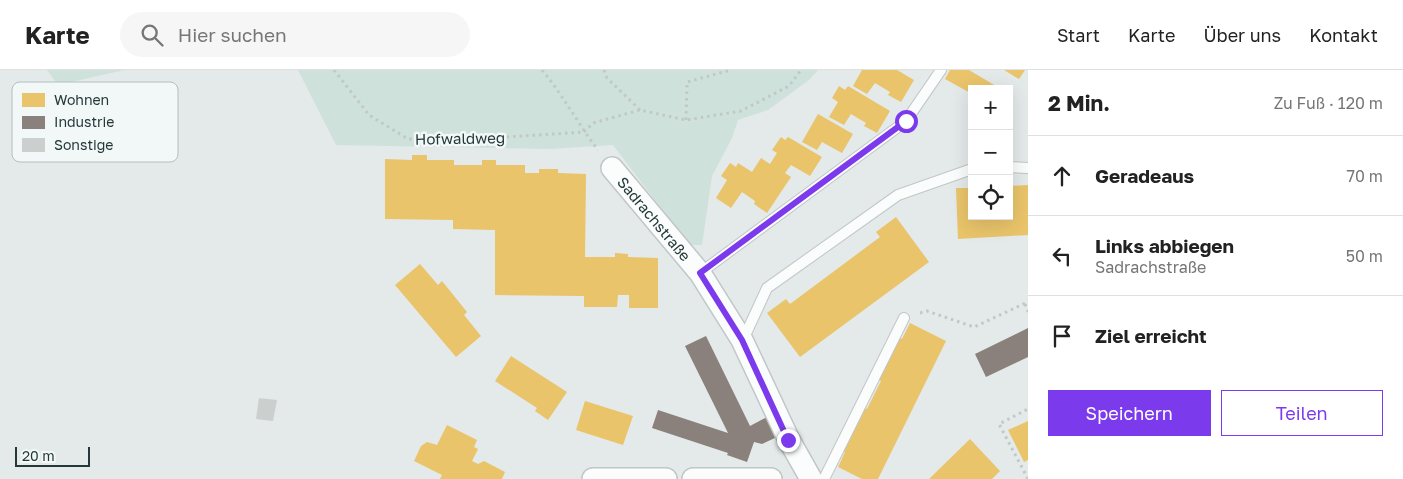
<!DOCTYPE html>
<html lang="de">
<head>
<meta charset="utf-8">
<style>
  body { margin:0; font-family:"Golos Text",sans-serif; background:#f6f6f6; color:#222 }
  .controls { position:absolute; right:15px; top:15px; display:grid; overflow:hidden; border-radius:0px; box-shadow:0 5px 20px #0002 }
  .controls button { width:45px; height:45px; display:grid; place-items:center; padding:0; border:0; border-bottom:1px solid #e0e0e0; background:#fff; color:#222; font:25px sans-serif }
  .scale { position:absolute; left:15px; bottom:12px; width:75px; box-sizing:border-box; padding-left:5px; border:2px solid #24383a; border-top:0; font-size:14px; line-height:18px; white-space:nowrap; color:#24383a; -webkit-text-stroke:4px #f2f8f7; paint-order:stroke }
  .stop { position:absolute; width:15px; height:15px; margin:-11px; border:4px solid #7c3aed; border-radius:50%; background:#fff }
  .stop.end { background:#7c3aed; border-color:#fff; box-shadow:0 1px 5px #0008 }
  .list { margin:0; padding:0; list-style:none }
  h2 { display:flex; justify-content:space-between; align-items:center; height:65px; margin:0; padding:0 20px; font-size:21px }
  h2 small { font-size:16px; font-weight:400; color:#767676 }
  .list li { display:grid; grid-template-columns:32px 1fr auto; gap:15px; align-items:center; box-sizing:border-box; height:80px; padding:0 20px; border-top:1px solid #e0e0e0 }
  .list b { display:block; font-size:19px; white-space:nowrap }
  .list p { margin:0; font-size:16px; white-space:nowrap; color:#767676 }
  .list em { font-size:16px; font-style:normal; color:#767676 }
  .actions { display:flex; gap:10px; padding:15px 20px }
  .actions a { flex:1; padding:11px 0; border:1px solid #7c3aed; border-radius:0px; text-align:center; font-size:18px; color:#7c3aed }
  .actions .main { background:#7c3aed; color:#fff }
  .icon { flex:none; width:28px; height:28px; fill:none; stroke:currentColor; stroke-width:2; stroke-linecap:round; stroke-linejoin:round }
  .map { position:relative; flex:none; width:1028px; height:409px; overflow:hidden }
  header { display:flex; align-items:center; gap:30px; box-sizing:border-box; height:70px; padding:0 25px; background:#fff; border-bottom:1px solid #e0e0e0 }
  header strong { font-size:24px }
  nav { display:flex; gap:28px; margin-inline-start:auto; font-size:18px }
  .search { width:350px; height:45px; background:#f6f6f6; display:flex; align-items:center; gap:12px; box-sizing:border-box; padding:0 18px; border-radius:28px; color:#767676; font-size:19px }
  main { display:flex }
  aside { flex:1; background:#fff }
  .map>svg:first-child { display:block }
  .green { fill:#cfe1db }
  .homes { fill:#e9c46a }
  .industry { fill:#8a817c }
  .building { fill:#cbd0cf }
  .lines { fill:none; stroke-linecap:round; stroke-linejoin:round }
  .service-casing { stroke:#c1c6c6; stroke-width:12 }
  .minor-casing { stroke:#c1c6c6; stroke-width:24 }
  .path { stroke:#c1c8c9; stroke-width:3; stroke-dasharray:2.5 4; stroke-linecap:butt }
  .service { stroke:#fbfcfc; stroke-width:10 }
  .minor { stroke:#fbfcfc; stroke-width:21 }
  .route { stroke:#7c3aed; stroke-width:6 }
  .labels { text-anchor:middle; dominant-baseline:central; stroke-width:5; stroke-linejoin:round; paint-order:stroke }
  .street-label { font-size:15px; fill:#24383a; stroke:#f2f8f7 }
  .key { fill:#f2f8f7; stroke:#b4bebe; stroke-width:1 }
  .key-label { font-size:14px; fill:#24383a }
</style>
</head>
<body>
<header>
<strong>Karte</strong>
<div class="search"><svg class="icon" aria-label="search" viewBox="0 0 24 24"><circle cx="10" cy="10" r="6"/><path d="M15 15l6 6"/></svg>Hier suchen</div>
<nav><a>Start</a><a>Karte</a><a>Über uns</a><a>Kontakt</a></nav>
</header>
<main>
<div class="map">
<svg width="1028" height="409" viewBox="0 0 1028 409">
  <rect width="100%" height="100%" fill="#e4e9e9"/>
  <path class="green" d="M47 0H124L58 15Z
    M298 0H818L809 10 768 40 738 50 732 68 712 106 702 175H689L613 75 550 79 336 75Z"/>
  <path class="homes" d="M862 0H897L914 10 901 32 888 25 890 22 875 13 867 24 853 16Z
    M950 0H969L1001 19H972V24L945 9Z
    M1004 0H1025L1019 9Z
    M839 16 845 20 848 16 890 41 877 63 864 56 866 53 851 44 844 55 829 47 838 32 832 28Z
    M818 44 853 64 842 83 822 72 817 80 802 72Z
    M781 67 785 70 788 67 822 87 810 106 791 95 785 103 791 107 767 143 754 134 755 131 742 122 731 138 716 128 727 110 721 106 730 93 736 97 738 93 752 102 761 88 770 94 777 83 772 80Z
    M412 85H427V90H454V95H482V90H496V95H525V103H539V99H558V103L586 104 585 187H615V183L628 184V187L658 188V238H629V225H618L617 237H584V226L495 225V160L453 159V150L385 149V89L412 90Z
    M1028 115V165L958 169 956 118H972V146H1009V116Z
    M896 147 929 192 800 287 767 243 786 229 790 234 880 167 876 162Z
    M420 194 438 215 442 211 467 242 464 245 481 266 456 287 395 215Z
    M910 253 946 271 878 409H862L838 397 845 382 842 381 864 337 867 339 881 311 877 309 898 267 902 269Z
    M511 286 567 322 548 350 535 341 537 338 495 311Z
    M585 331 633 346 623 375 576 360Z
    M1028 351V390L1024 392 1008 360Z
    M447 355 477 370 474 377 478 379 472 391 478 394 484 391 505 402 502 409H440L442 405 414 391 421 376 427 372 437 375Z
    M970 369 1000 401 992 409H929Z"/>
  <path class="industry" d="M1028 258V287L986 307 975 284Z
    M706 266 750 356 767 347 777 367 762 374 754 372 747 392 727 385 728 383 652 358 658 340 728 363 685 276Z"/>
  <path class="building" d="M259 328 277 330 273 351 256 349Z"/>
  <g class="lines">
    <defs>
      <path id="service" d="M1009 97 1028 98
        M700 203 906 51 941 0
        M743 270 767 218 898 125 972 99
        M824 409 904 248"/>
      <g id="minor">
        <path id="s1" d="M612 98 700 203 742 270 789 370 811 409"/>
        <path d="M593 409H666"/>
        <path d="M693 409H771"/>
      </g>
    </defs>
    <use href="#service" class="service-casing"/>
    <use href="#minor" class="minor-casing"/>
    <path class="path" d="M334 0 369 45 408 69H476L584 62
      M542 0C563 25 578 54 598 80
      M604 0 607 8 640 40
      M686 50 687 12 731 0
      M584 62 593 53 640 40 686 50 741 41 789 16 801 0
      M1025 234 1028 242
      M920 243 927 241 974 257 1028 232
      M1028 409 999 354 1028 339"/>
    <use href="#service" class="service"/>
    <use href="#minor" class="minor"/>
  </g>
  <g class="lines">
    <path class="route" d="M788 370 742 270 700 203 906 51"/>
  </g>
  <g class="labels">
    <g class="street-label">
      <text transform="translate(460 68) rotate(-1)">Hofwaldweg</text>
      <text stroke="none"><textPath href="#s1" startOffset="66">Sadrachstraße</textPath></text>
    </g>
  </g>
  <rect x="12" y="12" width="166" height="80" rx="8" class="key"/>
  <rect x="22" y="23" width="23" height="14" fill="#e9c46a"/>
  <rect x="22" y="46" width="23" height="13" fill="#8a817c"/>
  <rect x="22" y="68" width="23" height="14" fill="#cbd0cf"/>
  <g class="key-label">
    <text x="54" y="35">Wohnen</text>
    <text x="54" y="57">Industrie</text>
    <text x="54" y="80">Sonstige</text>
  </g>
</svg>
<div class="controls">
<button>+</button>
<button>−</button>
<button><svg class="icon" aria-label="locate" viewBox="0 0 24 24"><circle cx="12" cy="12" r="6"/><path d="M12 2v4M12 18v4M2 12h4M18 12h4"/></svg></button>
</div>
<div class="scale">20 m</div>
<div class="stop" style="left:906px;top:51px"></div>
<div class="stop end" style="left:788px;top:370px"></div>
</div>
<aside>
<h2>2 Min.<small>Zu Fuß · 120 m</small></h2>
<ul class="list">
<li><svg class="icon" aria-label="ahead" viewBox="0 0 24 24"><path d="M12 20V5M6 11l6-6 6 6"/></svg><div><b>Geradeaus</b></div><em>70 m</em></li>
<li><svg class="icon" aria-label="left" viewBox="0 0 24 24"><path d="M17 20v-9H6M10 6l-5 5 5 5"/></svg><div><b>Links abbiegen</b><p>Sadrachstraße</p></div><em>50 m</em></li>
<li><svg class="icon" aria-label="arrive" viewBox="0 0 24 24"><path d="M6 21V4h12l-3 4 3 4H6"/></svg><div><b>Ziel erreicht</b></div></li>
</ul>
<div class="actions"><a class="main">Speichern</a><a>Teilen</a></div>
</aside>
</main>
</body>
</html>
